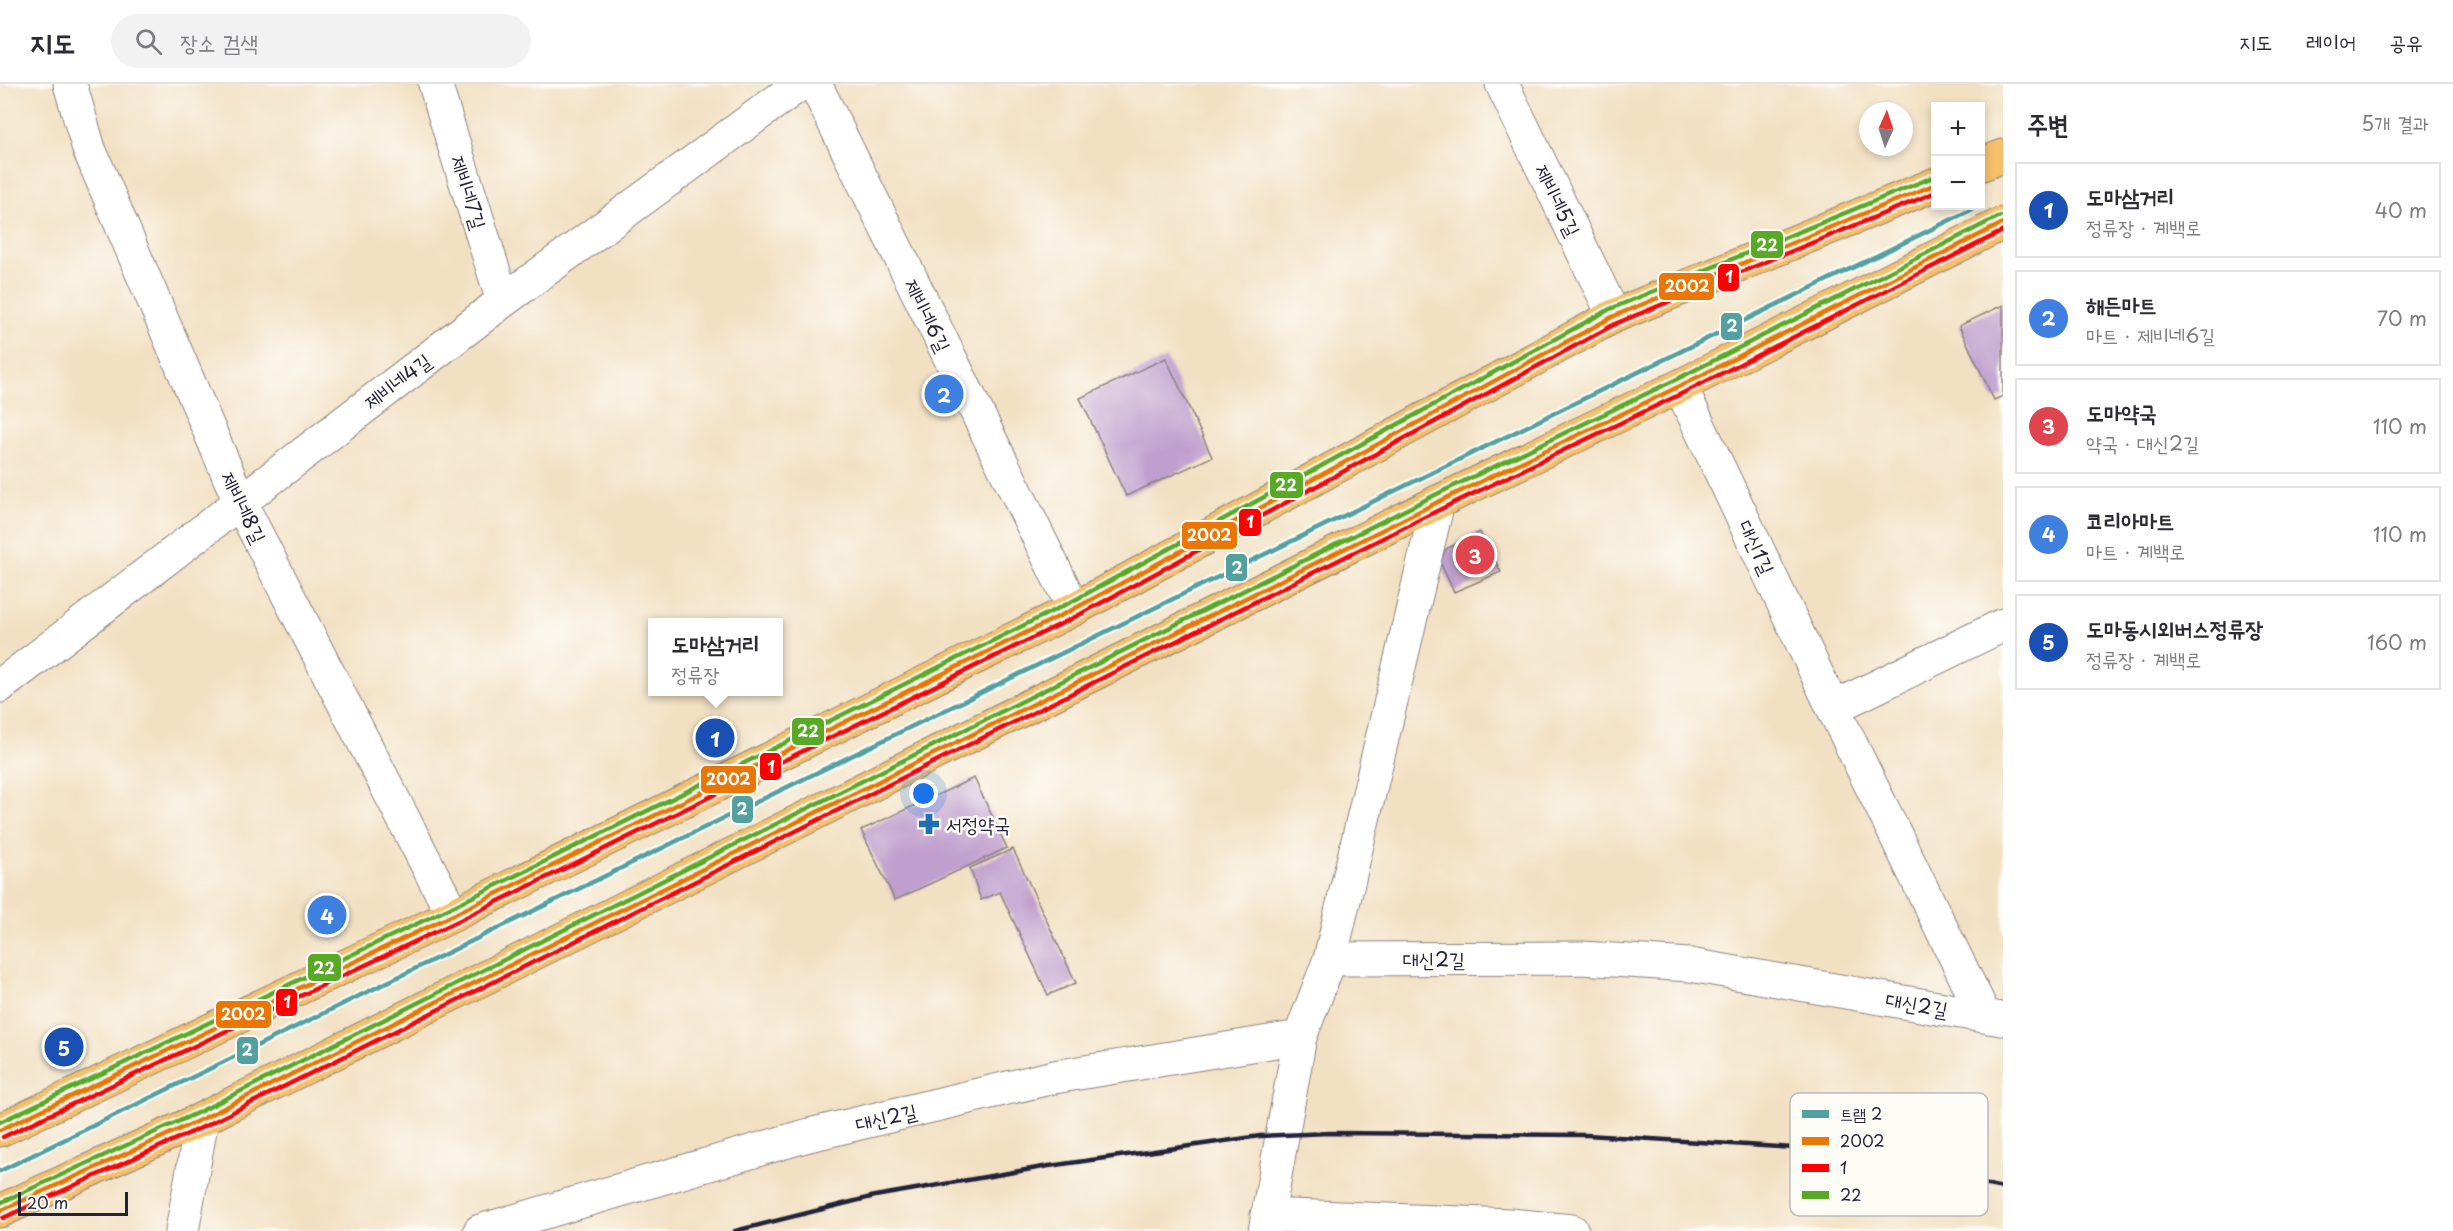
<!DOCTYPE html>
<html lang="ko">
<head>
<meta charset="utf-8">
<style>
  body { margin:0; font-family:"Playpen Sans","Poor Story",sans-serif; background:#f2f2f3; color:#2b2b33 }
  .controls { position:absolute; right:18px; top:18px; display:grid; overflow:hidden; border-radius:0px; box-shadow:0 3px 9px #0003 }
  .controls button { width:54px; height:54px; display:grid; place-items:center; padding:0; border:0; border-bottom:2px solid #e1e1e2; background:#fff; color:#2b2b33; font:30px sans-serif }
  .compass { position:absolute; left:1859px; top:18px; width:54px; height:54px; border-radius:50%; background:#fff; box-shadow:0 3px 9px #0003; rotate:3deg }
  .scale { position:absolute; left:18px; bottom:15px; width:110px; box-sizing:border-box; padding-left:6px; border:3px solid #22223b; border-top:0; font-size:16px; line-height:21px; white-space:nowrap; color:#22223b; -webkit-text-stroke:4px #fdfcf7; paint-order:stroke }
  .you { position:absolute; left:924px; top:710px; width:21px; height:21px; margin:-15px; border:4px solid #fff; border-radius:50%; background:#1a73e8; box-shadow:0 0 0 9px #1a73e833 }
  .badge { display:grid; place-items:center; width:39px; height:39px; border-radius:50%; background:#1a73e8; color:#fff; font-size:20px; font-weight:700 }
  .pin { position:absolute; translate:-50% -50%; border:3px solid #fff; box-shadow:0 2px 6px #0006 }
  .popup { position:absolute; left:648px; top:534px; width:135px; height:78px; box-sizing:border-box; display:grid; place-content:center; border-radius:0px; background:#fff; filter:drop-shadow(0 2px 4px #0005); font-size:20px; white-space:nowrap; color:#7c7c81 }
  .popup b { font-size:22px; color:#2b2b33 }
  .popup::after { content:''; position:absolute; left:50%; top:100%; margin-left:-12px; border:12px solid transparent; border-top-color:#fff }
  .list { margin:0; padding:0; list-style:none }
  h2 { display:flex; justify-content:space-between; align-items:center; height:78px; margin:0; padding:0 24px; font-size:26px }
  h2 small { font-size:20px; font-weight:400; color:#7c7c81 }
  .list li { display:grid; grid-template-columns:39px 1fr auto; gap:18px; align-items:center; box-sizing:border-box; height:96px; margin:0 12px 12px; padding:0 12px; border:2px solid #e1e1e2; border-radius:0px }
  .list b { display:block; font-size:22px; white-space:nowrap }
  .list p { margin:0; font-size:20px; white-space:nowrap; color:#7c7c81 }
  .list em { font-size:20px; font-style:normal; color:#7c7c81 }
  .icon { flex:none; width:33px; height:33px; fill:none; stroke:currentColor; stroke-width:2; stroke-linecap:round; stroke-linejoin:round }
  .map { position:relative; flex:none; width:2003px; height:1147px; overflow:hidden }
  header { display:flex; align-items:center; gap:36px; box-sizing:border-box; height:84px; padding:0 30px; background:#fff; border-bottom:2px solid #e1e1e2 }
  header strong { font-size:28px }
  nav { display:flex; gap:33px; margin-inline-start:auto; font-size:21px }
  .search { width:420px; height:54px; background:#f2f2f3; display:flex; align-items:center; gap:15px; box-sizing:border-box; padding:0 21px; border-radius:33px; color:#7c7c81; font-size:22px }
  main { display:flex }
  aside { flex:1; background:#fff }
  .map>svg:first-child { display:block }
  .building { fill:#c09fce }
  .lines { fill:none; stroke-linecap:round; stroke-linejoin:round }
  .minor-casing { stroke:#8a817e; stroke-width:35 }
  .major-casing { stroke:#8a817e; stroke-width:35 }
  .minor { stroke:#fff; stroke-width:33 }
  .major { stroke:#f6c06b; stroke-width:33 }
  .rail { stroke:#22223b; stroke-width:4.5 }
  .bus-1-casing { stroke:#fdfcf7; stroke-width:9 }
  .bus-2-casing { stroke:#fdfcf7; stroke-width:9 }
  .bus-3-casing { stroke:#fdfcf7; stroke-width:9 }
  .bus-1 { stroke:#e97606; stroke-width:4.5 }
  .bus-2 { stroke:#f00; stroke-width:4.5 }
  .bus-3 { stroke:#58a926; stroke-width:4.5 }
  .tram-1-casing { stroke:#fdfcf7; stroke-width:9 }
  .tram-1 { stroke:#53a0a0; stroke-width:4.5 }
  .labels { text-anchor:middle; dominant-baseline:central; stroke-width:5; stroke-linejoin:round; paint-order:stroke }
  .street-label { font-size:20px; fill:#22223b; stroke:#fdfcf7 }
  .poi-label { font-size:20px; fill:#22223b; stroke:#fdfcf7; text-anchor:start }
  .key { fill:#fdfcf7; stroke:#bbbbbf; stroke-width:1.5 }
  .key-label { font-size:16px; fill:#22223b }
  .line-badge { stroke:#fdfcf7; stroke-width:2 }
  .badge-label { font-size:16px; text-anchor:middle; font-weight:bold; fill:#fff }
</style>
</head>
<body>
<header>
<strong>지도</strong>
<div class="search"><svg class="icon" aria-label="search" viewBox="0 0 24 24"><circle cx="10" cy="10" r="6"/><path d="M15 15l6 6"/></svg>장소 검색</div>
<nav><a>지도</a><a>레이어</a><a>공유</a></nav>
</header>
<main>
<div class="map">
<svg width="2003" height="1147" viewBox="0 0 2003 1147">
  <rect width="100%" height="100%" fill="#fdfcf7"/>
  <filter id="ink" filterUnits="userSpaceOnUse"><feTurbulence type="fractalNoise" baseFrequency=".0167" numOctaves="2"/><feDisplacementMap in="SourceGraphic" scale="12" xChannelSelector="R" yChannelSelector="G"/><feConvolveMatrix kernelMatrix="1 2 1 2 8 2 1 2 1" color-interpolation-filters="sRGB"/></filter>
  <filter id="wash" filterUnits="userSpaceOnUse"><feTurbulence type="fractalNoise" baseFrequency=".008" numOctaves="4" result="noise"/><feDisplacementMap in="SourceGraphic" scale="24" xChannelSelector="R" yChannelSelector="G"/><feGaussianBlur stdDeviation="1.35" result="paint"/><feColorMatrix in="noise" values="0 0 0 0 0 0 0 0 0 0 0 0 0 0 0 0 0 1.4 0 .05"/><feComposite in="paint" operator="in"/></filter>
  <g filter="url(#wash)">
    <rect width="100%" height="100%" fill="#f2e0c2"/>
    <g id="blocks">
      <path class="building" d="M2003 221V312L1994 316 1959 242Z
        M1166 274 1212 373 1126 412 1080 314Z
        M1480 448 1501 488 1454 508 1440 478 1446 465Z
        M974 694 1007 764 895 816 861 746Z
        M1013 765 1076 899 1048 911 1000 808 981 816 970 784Z"/>
    </g>
  </g>
  <g filter="url(#ink)">
    <use href="#blocks" fill-opacity="0" stroke="#8a817e" stroke-width="1.5"/>
    <g class="lines">
      <defs>
        <path id="minor" d="M70 0 89 65 240 418 453 831
          M435 0 503 217
          M815 0 1074 525
          M1502 0 1614 232
          M1680 302 1833 624 1984 931
          M0 602 503 217 800 0
          M1833 624 2003 541
          M1330 875 1582 874 1690 881 2001 935
          M1267 1131 1510 1141 1572 1147
          M182 1147 202 1035
          M480 1147 805 1052 1054 993 1300 953
          M1265 1147 1300 953 1330 875 1438 418"/>
        <path id="major" d="M1980 81 2003 72
          M0 1046 453 831 1074 525 1614 232 1936 100
          M0 1127 202 1035 1438 418 1680 302 2003 139"/>
      </defs>
      <use href="#minor" class="minor-casing"/>
      <use href="#major" class="major-casing"/>
      <use href="#minor" class="minor"/>
      <use href="#major" class="major"/>
      <path class="rail" d="M735 1147 875 1112 1049 1082 1260 1052 1330 1049 1587 1051 1809 1065 2003 1104"/>
      <defs>
        <path id="bus-1" d="M0 1046 453 831 1074 525 1614 232 1936 100
          M0 1127 202 1035 1438 418 1680 302 2003 139"/>
        <path id="bus-2" d="M3 1053 456 838 1077 532 1617 239 1936 108
          M3 1134 205 1042 1441 425 1683 309 2003 147"/>
        <path id="bus-3" d="M0 1038 450 824 1071 518 1610 225 1933 93
          M0 1119 199 1028 1435 411 1677 295 2000 132"/>
      </defs>
      <use href="#bus-1" class="bus-1-casing"/>
      <use href="#bus-2" class="bus-2-casing"/>
      <use href="#bus-3" class="bus-3-casing"/>
      <use href="#bus-1" class="bus-1"/>
      <use href="#bus-2" class="bus-2"/>
      <use href="#bus-3" class="bus-3"/>
      <defs>
        <path id="tram-1" d="M0 1087 1979 122"/>
      </defs>
      <use href="#tram-1" class="tram-1-casing"/>
      <use href="#tram-1" class="tram-1"/>
    </g>
  </g>
  <defs>
    <symbol id="pharmacy-bare" viewBox="-9 -9 18 18"><path d="M-2-6h4v4h4v4h-4v4h-4v-4h-4v-4h4Z" fill="#1f6fb2" stroke="#fdfcf7" stroke-width="2.5" paint-order="stroke"/></symbol>
  </defs>
  <g fill-rule="evenodd">
    <use href="#pharmacy-bare" x="914" y="725" width="30" height="30"/>
  </g>
  <g class="labels">
    <g class="street-label">
      <text transform="translate(469 108) rotate(73)">제비네7길</text>
      <text transform="translate(1558 116) rotate(64)">제비네5길</text>
      <text transform="translate(928 231) rotate(64)">제비네6길</text>
      <text transform="translate(397 297) rotate(-37)">제비네4길</text>
      <text transform="translate(244 423) rotate(64)">제비네8길</text>
      <text transform="translate(1757 463) rotate(65)">대신1길</text>
      <text x="1434" y="875">대신2길</text>
      <text transform="translate(1917 920) rotate(10)">대신2길</text>
      <text transform="translate(886 1033) rotate(-13)">대신2길</text>
    </g>
    <g class="poi-label">
      <text x="946" y="740">서정약국</text>
    </g>
  </g>
  <rect x="1790" y="1009" width="198" height="123" rx="9" class="key"/>
  <rect x="1802" y="1026" width="27" height="8" fill="#53a0a0"/>
  <rect x="1802" y="1053" width="27" height="8" fill="#e97606"/>
  <rect x="1802" y="1080" width="27" height="8" fill="#f00"/>
  <rect x="1802" y="1107" width="27" height="8" fill="#58a926"/>
  <g class="key-label">
    <text x="1840" y="1036">트램 2</text>
    <text x="1840" y="1063">2002</text>
    <text x="1840" y="1090">1</text>
    <text x="1840" y="1117">22</text>
  </g>
  <g class="line-badge">
    <rect x="1750" y="146" width="34" height="29" rx="6" fill="#58a926"/>
    <rect x="1717" y="179" width="23" height="29" rx="6" fill="#f00"/>
    <rect x="1658" y="188" width="57" height="29" rx="6" fill="#e97606"/>
    <rect x="1720" y="228" width="23" height="29" rx="6" fill="#53a0a0"/>
    <rect x="1269" y="387" width="35" height="28" rx="6" fill="#58a926"/>
    <rect x="1238" y="424" width="24" height="29" rx="6" fill="#f00"/>
    <rect x="1181" y="437" width="57" height="29" rx="6" fill="#e97606"/>
    <rect x="1225" y="469" width="23" height="29" rx="6" fill="#53a0a0"/>
    <rect x="791" y="633" width="34" height="29" rx="6" fill="#58a926"/>
    <rect x="759" y="668" width="23" height="29" rx="6" fill="#f00"/>
    <rect x="700" y="681" width="57" height="29" rx="6" fill="#e97606"/>
    <rect x="731" y="711" width="23" height="29" rx="6" fill="#53a0a0"/>
    <rect x="307" y="869" width="35" height="29" rx="6" fill="#58a926"/>
    <rect x="275" y="904" width="23" height="29" rx="6" fill="#f00"/>
    <rect x="215" y="916" width="57" height="29" rx="6" fill="#e97606"/>
    <rect x="236" y="952" width="23" height="29" rx="6" fill="#53a0a0"/>
  </g>
  <g class="badge-label">
    <text x="1767" y="167">22</text>
    <text x="1729" y="199">1</text>
    <text x="1687" y="208">2002</text>
    <text x="1732" y="248">2</text>
    <text x="1286" y="407">22</text>
    <text x="1250" y="444">1</text>
    <text x="1209" y="457">2002</text>
    <text x="1237" y="490">2</text>
    <text x="808" y="653">22</text>
    <text x="771" y="689">1</text>
    <text x="728" y="701">2002</text>
    <text x="742" y="731">2</text>
    <text x="324" y="890">22</text>
    <text x="287" y="924">1</text>
    <text x="243" y="936">2002</text>
    <text x="247" y="972">2</text>
  </g>
</svg>
<div class="controls">
<button>+</button>
<button>−</button>
</div>
<svg class="compass" viewBox="-18 -18 36 36"><path d="M0-13l5 13h-10z" fill="#e53935"/><path d="M0 13l5-13h-10z" fill="#7c7c81"/></svg>
<div class="scale">20 m</div>
<div class="you"></div>
<div class="pin badge" style="left:715px;top:654px;background:#1a4fb4">1</div>
<div class="popup"><b>도마삼거리</b>정류장</div>
<div class="pin badge" style="left:944px;top:310px;background:#3f7fe0">2</div>
<div class="pin badge" style="left:1475px;top:471px;background:#e0444e">3</div>
<div class="pin badge" style="left:327px;top:831px;background:#3f7fe0">4</div>
<div class="pin badge" style="left:64px;top:963px;background:#1a4fb4">5</div>
</div>
<aside>
<h2>주변<small>5개 결과</small></h2>
<ul class="list">
<li><span class="badge" style="background:#1a4fb4">1</span><div><b>도마삼거리</b><p>정류장 · 계백로</p></div><em>40 m</em></li>
<li><span class="badge" style="background:#3f7fe0">2</span><div><b>해든마트</b><p>마트 · 제비네6길</p></div><em>70 m</em></li>
<li><span class="badge" style="background:#e0444e">3</span><div><b>도마약국</b><p>약국 · 대신2길</p></div><em>110 m</em></li>
<li><span class="badge" style="background:#3f7fe0">4</span><div><b>코리아마트</b><p>마트 · 계백로</p></div><em>110 m</em></li>
<li><span class="badge" style="background:#1a4fb4">5</span><div><b>도마동시외버스정류장</b><p>정류장 · 계백로</p></div><em>160 m</em></li>
</ul>
</aside>
</main>
</body>
</html>
